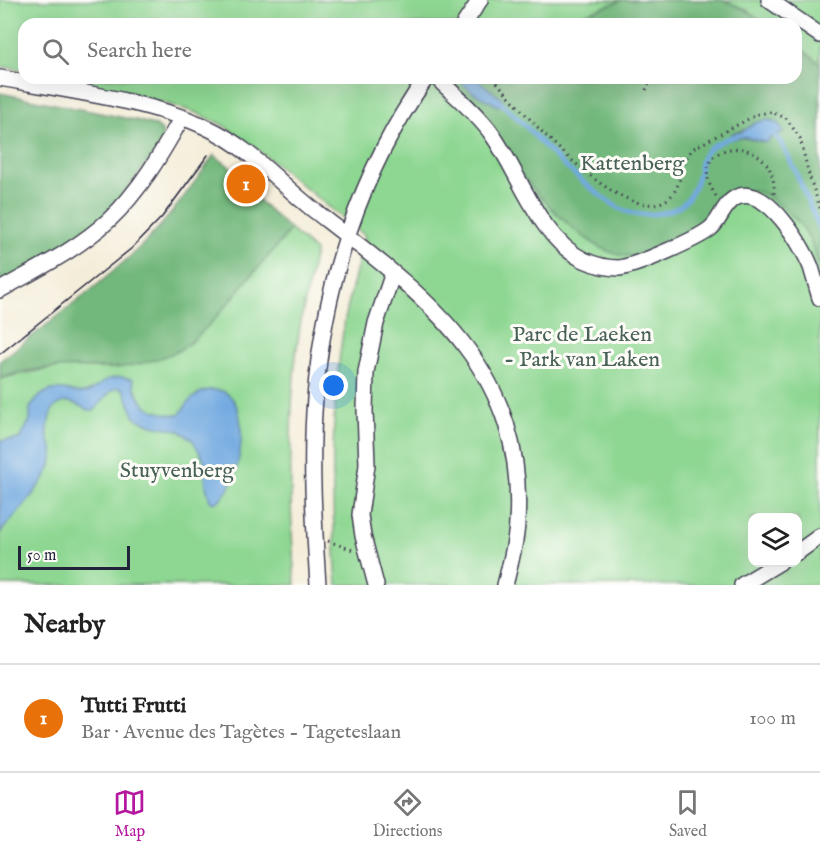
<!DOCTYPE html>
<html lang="en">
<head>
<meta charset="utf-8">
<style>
  body { margin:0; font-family:"IM FELL English",serif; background:#f2f2f2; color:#222 }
  .controls { position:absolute; right:18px; bottom:18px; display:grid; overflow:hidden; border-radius:12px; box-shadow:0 6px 24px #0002 }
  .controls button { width:54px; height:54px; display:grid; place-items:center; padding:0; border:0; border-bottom:2px solid #e0e0e0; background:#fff; color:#222; font:30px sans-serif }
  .scale { position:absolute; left:18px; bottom:15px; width:112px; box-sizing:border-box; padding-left:6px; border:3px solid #22223b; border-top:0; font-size:16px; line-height:21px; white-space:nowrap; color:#22223b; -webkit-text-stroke:4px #fdfcf7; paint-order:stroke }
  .you { position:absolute; left:334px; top:386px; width:21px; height:21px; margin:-15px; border:4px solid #fff; border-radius:50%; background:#1a73e8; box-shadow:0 0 0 9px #1a73e833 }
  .badge { display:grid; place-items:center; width:39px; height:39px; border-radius:50%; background:#b5179e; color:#fff; font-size:20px; font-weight:700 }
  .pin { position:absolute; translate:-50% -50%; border:3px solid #fff; box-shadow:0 2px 6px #0006 }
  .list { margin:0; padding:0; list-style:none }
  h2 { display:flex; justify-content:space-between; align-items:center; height:78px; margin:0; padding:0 24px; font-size:26px }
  h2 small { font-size:20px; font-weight:400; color:#767676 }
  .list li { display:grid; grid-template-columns:39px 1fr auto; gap:18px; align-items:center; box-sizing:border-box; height:108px; padding:0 24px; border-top:2px solid #e0e0e0 }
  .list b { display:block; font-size:22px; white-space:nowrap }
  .list p { margin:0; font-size:20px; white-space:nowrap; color:#767676 }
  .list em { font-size:20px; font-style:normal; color:#767676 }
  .icon { flex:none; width:33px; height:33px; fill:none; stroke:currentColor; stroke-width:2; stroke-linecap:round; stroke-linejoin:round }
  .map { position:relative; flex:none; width:820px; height:585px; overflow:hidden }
  .search { position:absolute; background:#fff; box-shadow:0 6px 24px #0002; left:18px; right:18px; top:18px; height:66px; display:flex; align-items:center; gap:15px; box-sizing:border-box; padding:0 21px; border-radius:18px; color:#767676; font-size:22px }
  .sheet { height:186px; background:#fff }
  nav { display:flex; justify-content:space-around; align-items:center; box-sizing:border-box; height:84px; border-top:2px solid #e0e0e0; background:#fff; font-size:16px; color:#767676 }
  nav a { display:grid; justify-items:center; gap:3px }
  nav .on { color:#b5179e }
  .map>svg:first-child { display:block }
  .green { fill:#8ed792; stroke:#587c66; stroke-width:1.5; fill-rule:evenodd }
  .forest { fill:#72b87c; stroke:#4a6d5c; stroke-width:1.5; fill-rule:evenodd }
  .water { fill:#71a9e0; stroke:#4a668e; stroke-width:1.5 }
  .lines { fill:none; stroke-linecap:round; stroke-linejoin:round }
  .stream { stroke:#71a9e0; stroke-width:4.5 }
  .street-casing { stroke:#424053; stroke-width:18 }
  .path { stroke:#424053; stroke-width:3; stroke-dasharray:1.5 4.5; stroke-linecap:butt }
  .street { stroke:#fff; stroke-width:15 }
  .tram { stroke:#22223b; stroke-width:1.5 }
  .labels { text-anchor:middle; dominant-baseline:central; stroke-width:6; stroke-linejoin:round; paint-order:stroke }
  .park-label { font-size:22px; fill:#486159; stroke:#fdfcf7 }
</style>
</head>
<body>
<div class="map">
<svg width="820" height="585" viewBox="0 0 820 585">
  <rect width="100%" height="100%" fill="#fdfcf7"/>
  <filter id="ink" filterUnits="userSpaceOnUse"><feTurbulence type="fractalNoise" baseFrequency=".0167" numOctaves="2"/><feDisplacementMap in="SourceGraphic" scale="12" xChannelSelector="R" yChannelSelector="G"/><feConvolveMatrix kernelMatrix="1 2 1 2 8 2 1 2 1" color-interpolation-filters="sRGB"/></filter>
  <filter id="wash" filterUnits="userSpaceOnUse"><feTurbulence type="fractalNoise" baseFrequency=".008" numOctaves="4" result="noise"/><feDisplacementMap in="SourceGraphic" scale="24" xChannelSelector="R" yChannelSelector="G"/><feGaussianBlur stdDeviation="1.35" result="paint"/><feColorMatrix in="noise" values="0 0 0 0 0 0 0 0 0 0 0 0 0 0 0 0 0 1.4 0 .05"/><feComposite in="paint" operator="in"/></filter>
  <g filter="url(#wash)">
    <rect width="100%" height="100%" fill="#f4edd9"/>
    <path class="green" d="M0 0H820V585H337C331 498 330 411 344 325 349 296 358 266 365 236L252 145 221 124 194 112 151 99 62 78H796V24H24V70L0 66ZM752 518H798V562H752Z
      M290 229 315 251C308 289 298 327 295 364 288 438 290 512 295 585H0V379L16 375 59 367 116 368 176 352 187 345 208 324Z"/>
    <path class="forest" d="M623 0H724L748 11 766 24H556Z
      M796 45 820 63V270C816 259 813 244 807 234 797 218 771 194 753 190 743 194 727 197 719 204 714 209 712 218 706 223 698 230 651 252 640 255 580 272 480 121 448 78H796ZM772 120 775 134 767 142 738 137 734 132C748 132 757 120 772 120Z
      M0 93 140 121 156 126 162 131 163 139 159 148 102 221 0 286Z
      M214 155 237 172 234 178 290 229C278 247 263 262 249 278 230 301 210 327 187 345 171 357 133 367 113 368 77 368 34 364 0 379V361C47 324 96 289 139 248 168 221 191 187 214 155Z"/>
    <path class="water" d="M459 78H475L502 99 503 103 498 106C485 98 467 92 459 78Z
      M766 120C774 121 782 124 783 133L775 134 767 142H764L744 137 733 139 731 134 742 132 755 123Z
      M121 377 133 379C138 407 153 414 179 415 184 409 188 401 194 397 199 392 209 389 216 390 257 392 242 493 214 503L210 501 206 486 204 460 192 439 178 430 152 425 135 418 124 390 119 387 110 392 94 411C80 410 71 394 55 407 49 412 47 430 48 438 49 444 50 441 52 447 53 451 52 461 51 465 44 485 14 516 0 533V441L20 439 30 420V408C43 389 52 387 74 392 78 393 83 394 88 392 103 385 100 379 121 377Z"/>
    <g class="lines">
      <path class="stream" d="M498 101C520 117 536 139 556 158 566 168 577 176 587 185 599 194 611 205 625 211 636 216 649 215 661 213 670 212 682 206 688 198 711 165 684 152 738 135
        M771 131 780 141 795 170 820 230"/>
    </g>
  </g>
  <g filter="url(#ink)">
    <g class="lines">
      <defs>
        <path id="street" d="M769 0 820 35
          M464 24 480 0
          M0 78C65 90 149 100 208 128 249 147 279 183 315 211 425 296 527 368 517 523 516 544 510 565 505 585
          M437 78C455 96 476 112 491 133 520 173 538 238 584 260 595 265 607 268 619 268 636 266 698 239 711 228 721 219 724 203 737 197 767 185 802 245 811 267 814 277 817 288 820 298
          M0 290C37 269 78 249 109 220 139 192 162 153 182 117
          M798 552 820 536
          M318 585C314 523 310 460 315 398 324 284 360 172 426 78
          M376 585 363 536 360 515 367 465 365 410 366 372 376 323 393 273
          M742 585 780 562"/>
      </defs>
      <use href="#street" class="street-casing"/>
      <path class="path" d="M493 78C520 108 620 228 666 200 684 189 679 161 694 148L758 114 771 112 786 118 800 138 809 175 820 208
        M646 90 651 78
        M716 196C678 140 778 127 774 194
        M328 541 353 550"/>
      <use href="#street" class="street"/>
      <path class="tram" d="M0 354 132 248 162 217 208 155"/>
    </g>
  </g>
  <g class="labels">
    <g class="park-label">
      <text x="632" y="164">Kattenberg</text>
      <text x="582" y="335">Parc de Laeken<tspan x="582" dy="25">- Park van Laken</tspan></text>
      <text x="177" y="471">Stuyvenberg</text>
    </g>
  </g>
</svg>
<div class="controls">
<button><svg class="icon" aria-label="layers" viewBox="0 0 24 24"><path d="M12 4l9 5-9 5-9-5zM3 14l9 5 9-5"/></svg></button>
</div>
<div class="scale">50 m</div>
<div class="you"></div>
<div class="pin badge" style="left:246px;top:184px;background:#e8710a">1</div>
<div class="search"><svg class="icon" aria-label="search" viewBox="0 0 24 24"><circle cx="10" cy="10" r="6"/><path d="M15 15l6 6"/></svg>Search here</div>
</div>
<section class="sheet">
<h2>Nearby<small></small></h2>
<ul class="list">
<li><span class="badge" style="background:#e8710a">1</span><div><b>Tutti Frutti</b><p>Bar · Avenue des Tagètes - Tageteslaan</p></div><em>100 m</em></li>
</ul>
</section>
<nav>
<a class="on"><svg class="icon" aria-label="map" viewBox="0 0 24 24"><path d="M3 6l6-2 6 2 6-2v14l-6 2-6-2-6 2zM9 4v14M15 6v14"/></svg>Map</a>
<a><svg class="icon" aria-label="directions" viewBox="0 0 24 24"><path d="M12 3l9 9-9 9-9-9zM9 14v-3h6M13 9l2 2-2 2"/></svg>Directions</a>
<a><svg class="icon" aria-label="saved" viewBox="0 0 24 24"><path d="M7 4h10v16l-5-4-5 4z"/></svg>Saved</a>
</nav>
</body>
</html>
